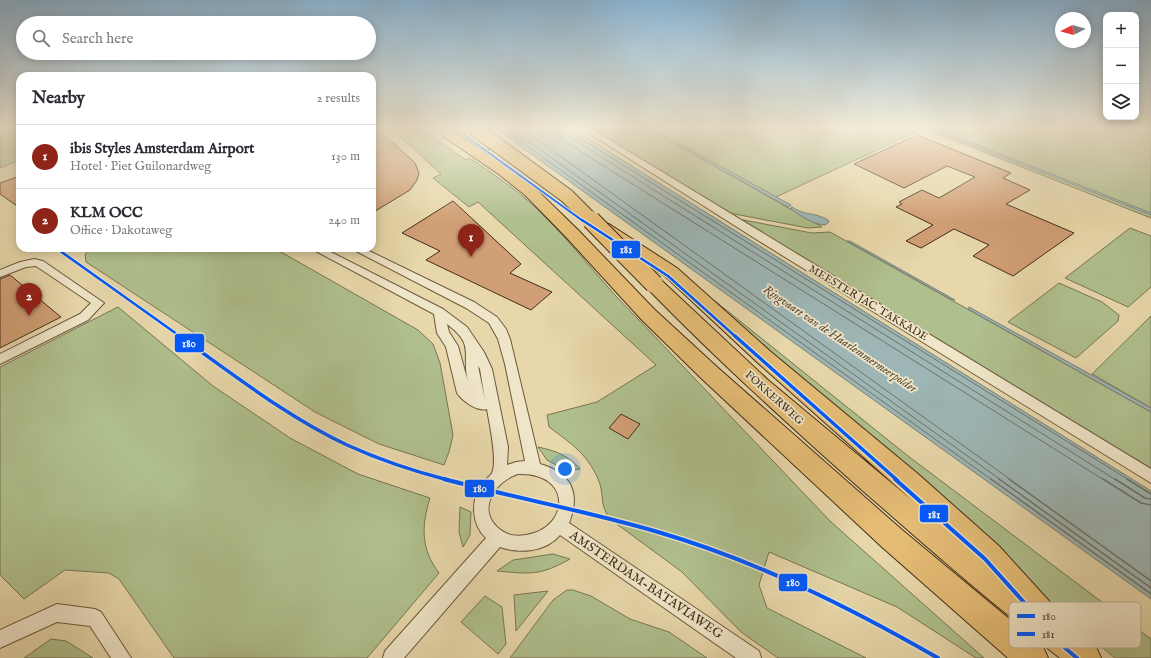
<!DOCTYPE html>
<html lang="en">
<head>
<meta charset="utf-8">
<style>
  body { margin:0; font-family:"IM FELL English",serif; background:#f7f7f7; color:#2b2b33 }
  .controls { position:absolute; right:12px; top:12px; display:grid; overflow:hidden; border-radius:8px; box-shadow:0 2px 10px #0003 }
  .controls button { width:36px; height:36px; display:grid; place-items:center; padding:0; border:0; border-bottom:1px solid #e1e1e2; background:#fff; color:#2b2b33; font:20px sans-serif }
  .compass { position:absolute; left:1055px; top:12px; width:36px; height:36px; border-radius:50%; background:#fff; box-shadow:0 2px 10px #0003; rotate:264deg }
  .you { position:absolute; left:565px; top:469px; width:14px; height:14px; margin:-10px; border:3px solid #fff; border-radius:50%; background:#1a73e8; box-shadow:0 0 0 6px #1a73e833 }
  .badge { display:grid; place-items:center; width:26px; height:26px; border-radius:50%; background:#8f2418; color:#fff; font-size:13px; font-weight:700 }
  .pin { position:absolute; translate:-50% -33px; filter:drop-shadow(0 1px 2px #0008) }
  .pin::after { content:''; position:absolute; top:21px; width:14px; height:12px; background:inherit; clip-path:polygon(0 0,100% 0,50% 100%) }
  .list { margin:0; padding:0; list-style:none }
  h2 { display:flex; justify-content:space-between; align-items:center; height:52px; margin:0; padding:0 16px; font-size:17px }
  h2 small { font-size:13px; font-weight:400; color:#7c7c81 }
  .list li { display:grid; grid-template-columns:26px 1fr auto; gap:12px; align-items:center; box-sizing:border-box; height:64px; padding:0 16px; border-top:1px solid #e1e1e2 }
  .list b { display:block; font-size:15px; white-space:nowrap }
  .list p { margin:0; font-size:13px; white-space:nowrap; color:#7c7c81 }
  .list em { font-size:13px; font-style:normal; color:#7c7c81 }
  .icon { flex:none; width:22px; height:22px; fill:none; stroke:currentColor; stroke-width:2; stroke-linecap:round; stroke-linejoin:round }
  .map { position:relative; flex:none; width:1151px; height:658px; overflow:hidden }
  .search { position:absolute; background:#fff; box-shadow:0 2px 10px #0003; left:16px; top:16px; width:360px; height:44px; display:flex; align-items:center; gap:10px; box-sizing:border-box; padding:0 14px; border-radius:22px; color:#7c7c81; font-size:15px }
  .panel { position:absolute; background:#fff; box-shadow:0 2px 10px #0003; left:16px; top:72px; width:360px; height:180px; border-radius:12px }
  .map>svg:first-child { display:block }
  .green { fill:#afbf8d; stroke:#797652 }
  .water { fill:#9db6b5; stroke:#797f76 }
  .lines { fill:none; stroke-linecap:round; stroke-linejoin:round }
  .shore-far1 { stroke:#707266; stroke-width:1 }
  .shore { stroke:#707266; stroke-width:1.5 }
  .building { fill:#d19f75; stroke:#432d18 }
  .street-casing { stroke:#6c583c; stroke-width:2 }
  .primary-casing { stroke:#432d18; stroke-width:2 }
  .street { fill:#efe5c8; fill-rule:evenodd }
  .primary { fill:#e4bc75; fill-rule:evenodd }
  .primary-bridge-far1-casing { stroke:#432d18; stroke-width:16; stroke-linecap:butt }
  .primary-bridge-casing { stroke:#432d18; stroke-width:20; stroke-linecap:butt }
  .primary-bridge-far1 { stroke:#e4bc75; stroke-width:14 }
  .primary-bridge { stroke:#e4bc75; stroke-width:18 }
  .bus-1-far2-casing { stroke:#efe5c8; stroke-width:5 }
  .bus-1-far1-casing { stroke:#efe5c8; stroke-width:6 }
  .bus-1-casing { stroke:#efe5c8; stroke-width:7 }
  .bus-2-far3-casing { stroke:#efe5c8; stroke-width:4 }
  .bus-2-far2-casing { stroke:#efe5c8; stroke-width:5 }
  .bus-2-far1-casing { stroke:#efe5c8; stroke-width:6 }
  .bus-2-casing { stroke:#efe5c8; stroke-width:7 }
  .bus-1-far2 { stroke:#0059ff; stroke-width:2.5 }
  .bus-1-far1 { stroke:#0059ff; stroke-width:3.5 }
  .bus-1 { stroke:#0059ff; stroke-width:4 }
  .bus-2-far3 { stroke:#0059ff; stroke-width:2 }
  .bus-2-far2 { stroke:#0059ff; stroke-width:2.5 }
  .bus-2-far1 { stroke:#0059ff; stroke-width:3.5 }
  .bus-2 { stroke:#0059ff; stroke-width:4 }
  .labels { text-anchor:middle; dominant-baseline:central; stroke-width:3.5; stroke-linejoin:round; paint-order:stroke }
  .street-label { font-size:11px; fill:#432d18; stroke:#efe5c8 }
  .water-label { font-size:12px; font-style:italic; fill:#554837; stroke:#efe5c8 }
  .near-street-label { font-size:13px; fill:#432d18; stroke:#efe5c8 }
  .key { fill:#efe5c8; stroke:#bbae93; stroke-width:1 }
  .key-label { font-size:11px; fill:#432d18 }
  .line-badge { stroke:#efe5c8; stroke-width:1.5 }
  .badge-label { font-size:11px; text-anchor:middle; font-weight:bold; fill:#fff }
</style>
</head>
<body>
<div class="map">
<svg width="1151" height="658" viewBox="0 0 1151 658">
  <rect width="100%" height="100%" fill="#e7d7aa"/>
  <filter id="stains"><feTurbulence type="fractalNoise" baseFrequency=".005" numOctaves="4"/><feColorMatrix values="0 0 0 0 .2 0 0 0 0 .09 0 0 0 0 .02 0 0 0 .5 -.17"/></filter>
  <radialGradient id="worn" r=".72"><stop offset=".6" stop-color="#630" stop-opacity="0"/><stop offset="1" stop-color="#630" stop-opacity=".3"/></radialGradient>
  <path class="green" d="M4 128H20V160L0 168V129Z
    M391 128H420L466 160 470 158C493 174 516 189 536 208 573 243 603 285 640 321L830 521 984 658H976L897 607 769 552 759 585 767 608 866 658H778L741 632 682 572 610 519C600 505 604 499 600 484 590 456 572 444 549 427L547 415 597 402 656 365 478 202 469 207 433 178 441 174Z
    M590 128H649L654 130 652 128H828L844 135 862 128H904L916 132 776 197 661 134H658L822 227 808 228 729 213Z
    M923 128H1151V218Z
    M738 219 812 233 830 232 1151 412V473Z
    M1130 228 1151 236V287L1128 307 1065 278Z
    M91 248H274L418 330 433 344 440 363 453 435 449 452 444 465 379 444 315 412 86 262 85 254Z
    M1059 283 1102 302 1119 315 1118 321 1076 358 1008 322Z
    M715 301 908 456 1151 639V658H1115L1059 612 741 332Z
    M118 307 213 386 290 438 358 474 430 498C421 527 421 549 439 573L367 658H174L119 579 109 573 65 570 24 599 0 575V367Z
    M1151 316V408L1092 374Z
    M538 447C556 451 568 455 580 469L567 471 547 460Z
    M460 507 471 512 470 535 463 547 459 532Z
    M553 554 570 559C540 576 530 574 497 571L513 560Z
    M567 590H573L591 596 630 619 669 632 707 658H510L553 600Z
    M548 591 516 631 514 595Z
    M485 596 502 607 506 644 498 654 461 622Z
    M51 639 66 641 93 658H24Z"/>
  <path class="water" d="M495 128H571L1151 491V599Z
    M929 128H934L1151 213V215Z
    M658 134H661L791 205 788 207Z
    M792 207C805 216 815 212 828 220L829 222 825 225C813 225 799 215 790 208Z
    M847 241H850L955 300H952Z
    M969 307 1151 408V412L968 309Z"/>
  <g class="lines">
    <path class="shore-far1" d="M502 128 992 480
      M510 128 1001 480
      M521 128 1011 480
      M559 128 562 138 572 146 1104 480
      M565 128 567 135 576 141 1116 480
      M570 128 571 132 578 137 1129 480"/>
    <path class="shore" d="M991 479 1151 594
      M999 479 1151 588
      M1009 479 1151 581
      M1103 479 1141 503 1151 505
      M1115 479 1145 498 1151 499
      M1127 479 1151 494"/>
  </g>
  <path class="building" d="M372 128H377L415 163 419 173 417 180 410 190 372 213Z
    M917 135 1011 173 1003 178 1030 190 1006 204 1074 233 1013 276 973 256 989 245 954 229 921 248 906 241 933 225 896 207 902 204 899 202 922 190 939 198 975 177 947 166 904 188 854 164Z
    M20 176V208L0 194V183Z
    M453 201 521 264 510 273 552 292 531 310 426 260 440 251 402 233Z
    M10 275 61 317 0 348V279Z
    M621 414 640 424 628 439 609 428Z"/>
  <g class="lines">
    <defs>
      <path id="street" d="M581 128H590L1151 469V483L759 241Z
        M310 248H323L443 309 467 327 484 352 492 369 508 447 507 465 516 462 525 461 505 364 498 339 489 323 466 308 350 248H363L474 302 497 317 506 329 510 339 540 464C571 473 581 492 569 523L759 651 761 658H736L560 535C546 552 519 554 500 547L404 658H383L385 651 486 538C471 524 471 501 481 484 484 480 490 477 492 473 498 461 489 422 487 409 478 412 462 401 457 393L446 347 437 333 434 314ZM447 324C476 346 461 352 468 382L458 346 449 332ZM478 366 480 369 485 400ZM518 474C573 472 570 528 526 535 514 537 505 535 496 526 477 506 498 480 518 474Z
        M34 259 43 261 104 303 88 320 0 364V354L80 314 91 303 36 266 26 267 0 277V270L20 262Z
        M57 604 95 609 101 612 131 658H111L90 626 57 622 0 648V630Z"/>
      <path id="primary" d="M431 128H447L497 160 536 189 579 231 655 310 717 367 901 529 1043 647 1048 658H1008L882 547 701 378 641 319 567 238 525 195 500 175Z
        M457 128H471L496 146 494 149H484L458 131Z
        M603 223 609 224 677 268 771 352 918 474 999 546 1080 635 1096 647 1101 658H1060L1047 648 1044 639 1031 625 1027 627 1017 622C964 580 914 535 863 491 789 425 716 359 647 288L645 284 647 280 654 278 661 280 768 380 913 501 757 362 665 276 597 232 595 228 597 224Z"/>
    </defs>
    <use href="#street" class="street-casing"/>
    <use href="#primary" class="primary-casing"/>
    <use href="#street" class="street"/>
    <use href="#primary" class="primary"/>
    <defs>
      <path id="primary-bridge-far1" d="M474 128 567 196 592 221"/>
      <path id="primary-bridge" d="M591 220 654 284"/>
    </defs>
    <use href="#primary-bridge-far1" class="primary-bridge-far1-casing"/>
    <use href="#primary-bridge" class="primary-bridge-casing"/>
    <use href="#primary-bridge-far1" class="primary-bridge-far1"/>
    <use href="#primary-bridge" class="primary-bridge"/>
    <defs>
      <path id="bus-1-far2" d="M56 248 181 337"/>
      <path id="bus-1-far1" d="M179 336C233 374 287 417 347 445 380 460 413 471 448 480"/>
      <path id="bus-1" d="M444 479C515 498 587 511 658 532 757 561 849 607 938 658"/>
      <path id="bus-2-far3" d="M460 132 583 221"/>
      <path id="bus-2-far2" d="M582 220 668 276 736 337"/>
      <path id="bus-2-far1" d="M735 336 897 480"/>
      <path id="bus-2" d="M895 479 985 559 1065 648 1077 658"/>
    </defs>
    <use href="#bus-1-far2" class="bus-1-far2-casing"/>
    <use href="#bus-1-far1" class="bus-1-far1-casing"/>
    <use href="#bus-1" class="bus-1-casing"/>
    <use href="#bus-2-far3" class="bus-2-far3-casing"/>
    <use href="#bus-2-far2" class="bus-2-far2-casing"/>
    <use href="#bus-2-far1" class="bus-2-far1-casing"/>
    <use href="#bus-2" class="bus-2-casing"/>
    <use href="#bus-1-far2" class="bus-1-far2"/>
    <use href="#bus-1-far1" class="bus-1-far1"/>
    <use href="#bus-1" class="bus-1"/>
    <use href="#bus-2-far3" class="bus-2-far3"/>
    <use href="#bus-2-far2" class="bus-2-far2"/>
    <use href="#bus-2-far1" class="bus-2-far1"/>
    <use href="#bus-2" class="bus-2"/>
  </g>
  <linearGradient id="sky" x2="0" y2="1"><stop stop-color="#8ab5d4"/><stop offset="0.58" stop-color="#f4edd9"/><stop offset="1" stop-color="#f4edd9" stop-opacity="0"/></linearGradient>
  <rect width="1151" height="220" fill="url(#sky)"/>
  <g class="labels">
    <g class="street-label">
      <text transform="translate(868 303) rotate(31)">MEESTER JAC. TAKKADE</text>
      <text transform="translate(774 398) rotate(42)">FOKKERWEG</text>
    </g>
    <g class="water-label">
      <text transform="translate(840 339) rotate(34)">Ringvaart van de Haarlemmermeerpolder</text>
    </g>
    <g class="near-street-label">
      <text transform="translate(646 585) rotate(34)">AMSTERDAM-BATAVIAWEG</text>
    </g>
  </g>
  <rect x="1009" y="602" width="132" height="46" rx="6" class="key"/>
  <rect x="1017" y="614" width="18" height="4" fill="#0059ff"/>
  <rect x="1017" y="632" width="18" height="4" fill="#0059ff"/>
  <g class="key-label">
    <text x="1042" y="620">180</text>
    <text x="1042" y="638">181</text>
  </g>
  <g class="line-badge">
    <rect x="611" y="240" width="30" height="19" rx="4" fill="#0059ff"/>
    <rect x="174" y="333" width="31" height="20" rx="4" fill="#0059ff"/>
    <rect x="464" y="479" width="31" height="19" rx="4" fill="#0059ff"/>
    <rect x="919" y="504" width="30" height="19" rx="4" fill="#0059ff"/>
    <rect x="778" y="573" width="30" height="19" rx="4" fill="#0059ff"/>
  </g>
  <g class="badge-label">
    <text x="626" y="253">181</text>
    <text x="189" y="347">180</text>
    <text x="480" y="492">180</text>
    <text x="934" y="518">181</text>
    <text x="793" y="586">180</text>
  </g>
  <rect width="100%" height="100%" filter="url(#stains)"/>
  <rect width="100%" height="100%" fill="url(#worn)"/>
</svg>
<div class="controls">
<button>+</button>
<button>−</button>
<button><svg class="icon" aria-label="layers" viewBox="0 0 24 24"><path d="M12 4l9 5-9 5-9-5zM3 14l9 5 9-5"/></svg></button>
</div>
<svg class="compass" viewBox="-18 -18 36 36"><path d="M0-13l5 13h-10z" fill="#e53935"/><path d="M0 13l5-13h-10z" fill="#7c7c81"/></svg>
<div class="you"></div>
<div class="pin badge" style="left:471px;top:257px">1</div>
<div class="pin badge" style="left:29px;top:316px">2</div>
<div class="search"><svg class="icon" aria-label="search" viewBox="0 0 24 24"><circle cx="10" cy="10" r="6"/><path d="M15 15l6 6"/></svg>Search here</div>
<section class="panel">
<h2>Nearby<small>2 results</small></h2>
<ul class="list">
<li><span class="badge">1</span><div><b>ibis Styles Amsterdam Airport</b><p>Hotel · Piet Guilonardweg</p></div><em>130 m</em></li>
<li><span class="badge">2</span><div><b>KLM OCC</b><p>Office · Dakotaweg</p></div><em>240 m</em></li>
</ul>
</section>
</div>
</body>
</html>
